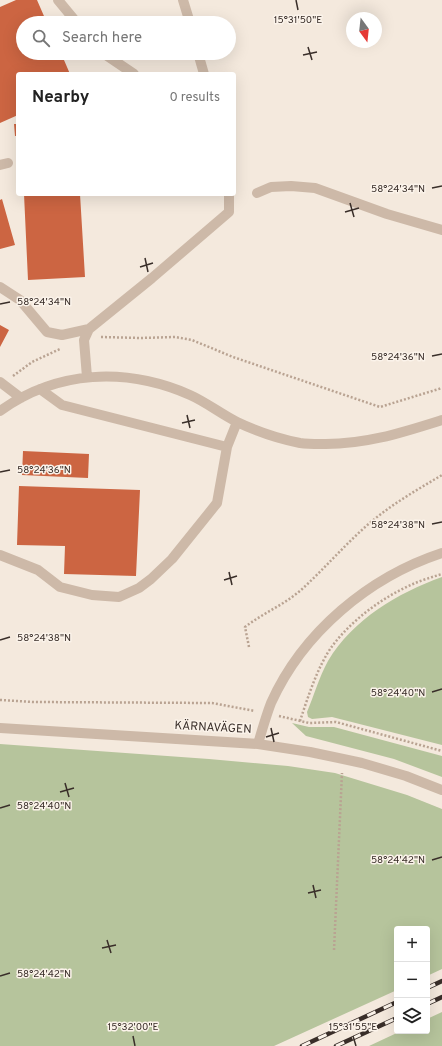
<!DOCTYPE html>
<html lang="en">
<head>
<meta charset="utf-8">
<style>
  body { margin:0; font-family:Overpass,sans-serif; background:#f2f2f2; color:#222 }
  .controls { position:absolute; right:12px; bottom:12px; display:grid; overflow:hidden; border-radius:4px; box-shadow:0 4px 16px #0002 }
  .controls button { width:36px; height:36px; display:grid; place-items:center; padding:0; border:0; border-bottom:1px solid #e0e0e0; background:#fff; color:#222; font:20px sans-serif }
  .compass { position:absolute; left:346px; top:12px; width:36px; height:36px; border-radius:50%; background:#fff; box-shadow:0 4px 16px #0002; rotate:165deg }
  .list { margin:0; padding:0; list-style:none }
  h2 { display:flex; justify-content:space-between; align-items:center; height:52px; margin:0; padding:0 16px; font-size:17px }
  h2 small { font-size:13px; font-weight:400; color:#767676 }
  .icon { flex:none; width:22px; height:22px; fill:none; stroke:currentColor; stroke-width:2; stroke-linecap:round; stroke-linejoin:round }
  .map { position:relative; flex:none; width:442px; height:1046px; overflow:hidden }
  .search { position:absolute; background:#fff; box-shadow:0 4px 16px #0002; left:16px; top:16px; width:220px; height:44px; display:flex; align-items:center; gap:10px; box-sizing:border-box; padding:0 14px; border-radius:22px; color:#767676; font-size:15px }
  .panel { position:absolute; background:#fff; box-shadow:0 4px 16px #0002; left:16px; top:72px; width:220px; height:124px; border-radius:4px }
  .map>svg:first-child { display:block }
  .green { fill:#b6c49c }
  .building { fill:#cc6542 }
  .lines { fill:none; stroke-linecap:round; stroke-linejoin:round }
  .path { stroke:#b9a392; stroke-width:2.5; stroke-dasharray:2 2; stroke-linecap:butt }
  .minor { stroke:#cdb9a8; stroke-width:10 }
  .rail-casing { stroke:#392e29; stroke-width:4.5 }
  .rail { stroke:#fbf3ea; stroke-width:3; stroke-dasharray:9; stroke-linecap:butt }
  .ticks { fill:none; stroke:#392e29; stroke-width:1.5 }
  .labels { text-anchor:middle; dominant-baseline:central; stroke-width:3; stroke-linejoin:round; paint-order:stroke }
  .street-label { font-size:12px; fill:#392e29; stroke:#fbf3ea }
  .ticks-label { font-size:10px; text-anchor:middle; fill:#392e29; stroke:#fbf3ea; stroke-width:3; stroke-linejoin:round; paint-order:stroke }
</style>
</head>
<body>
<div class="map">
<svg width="442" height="1046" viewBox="0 0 442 1046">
  <rect width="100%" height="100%" fill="#f4e9dd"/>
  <path class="green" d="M442 577V745L332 717 312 719 308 717 307 712C314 696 319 677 328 661 353 619 398 593 442 577Z
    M292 723 309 727H334L442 756V777L394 759 306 736Z
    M0 744 209 759 288 766 335 773 407 795 442 809V969L427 976V929H397V990L274 1046H0Z
    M442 1012V1046H369L401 1031H427V1019Z"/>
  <path class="building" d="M16 0H37L47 23H23V53H61L70 74H18V115L0 123V7Z
    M14 124H18V136H15Z
    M24 194H80L85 277 28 280Z
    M2 199 15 245 0 249V200Z
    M0 325 9 330 0 347Z
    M23 451 89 454 88 478 22 475Z
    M19 486 140 490 136 576 64 574 65 546 17 545Z"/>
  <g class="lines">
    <path class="path" d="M101 337 140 338 175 337 192 340 233 357 380 407 442 388
      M13 376 32 362 60 349
      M249 647 245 627C263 613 284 605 301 590 323 570 342 548 364 528 387 507 415 491 442 475
      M0 700 34 702 212 703 255 711
      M279 716 309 723 336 722 442 751
      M300 721C308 697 318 665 333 645 353 619 383 597 413 584 422 580 432 577 442 574
      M334 950 342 773"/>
    <path class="minor" d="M58 0 77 23
      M183 0 190 23
      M103 53 134 74
      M198 53 204 74
      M0 165 8 163
      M257 193 271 187 291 186 315 188 387 214 442 230
      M0 287 20 300 47 332 62 335 89 329
      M87 377 84 340 89 329 152 278 229 212V194
      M0 382 21 398
      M40 389 62 405 227 447
      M0 411C57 370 126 367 190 395 206 402 221 414 237 422 256 431 279 439 300 443 307 444 314 444 321 444 364 445 401 433 442 420
      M0 555 38 570 60 587 92 595 119 597 139 588 151 579 172 559 217 503 227 447 237 422
      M0 728 258 744 310 752 362 763 406 776 442 790
      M258 744C262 730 266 716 271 703 303 632 369 577 442 553"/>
    <defs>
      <path id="rail" d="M427 988 442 981
        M427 1004 442 997
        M302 1046 397 1002
        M336 1046 397 1018"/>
    </defs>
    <use href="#rail" class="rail-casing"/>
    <use href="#rail" class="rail"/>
  </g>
  <path class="ticks" d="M296 0 298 10M308 47 312 60M303 55 317 52M432 188 442 186M350 203 354 217M345 212 359 208M145 258 148 272M140 267 153 263M0 304 10 302M432 356 442 354M187 415 190 428M182 423 195 420M0 472 10 470M432 524 442 522M229 572 232 585M224 580 237 576M0 640 10 637M432 692 442 689M271 728 274 742M266 737 279 733M65 783 69 797M60 792 74 788M0 808 10 805M432 860 442 857M313 885 316 898M308 893 321 890M107 940 111 953M102 948 116 945M0 976 10 973M133 1036 135 1046M353 1036 356 1046"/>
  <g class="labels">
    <g class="street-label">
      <text transform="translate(213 728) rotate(3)">KÄRNAVÄGEN</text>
    </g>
  </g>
  <g class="ticks-label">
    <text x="298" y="23">15°31'50"E</text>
    <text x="398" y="192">58°24'34"N</text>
    <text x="44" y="305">58°24'34"N</text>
    <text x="398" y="360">58°24'36"N</text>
    <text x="44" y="473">58°24'36"N</text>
    <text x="398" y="528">58°24'38"N</text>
    <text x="44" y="641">58°24'38"N</text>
    <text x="398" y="696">58°24'40"N</text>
    <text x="44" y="809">58°24'40"N</text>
    <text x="398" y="863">58°24'42"N</text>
    <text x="44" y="977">58°24'42"N</text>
    <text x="133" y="1030">15°32'00"E</text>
    <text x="353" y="1030">15°31'55"E</text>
  </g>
</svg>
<div class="controls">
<button>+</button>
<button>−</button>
<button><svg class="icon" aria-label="layers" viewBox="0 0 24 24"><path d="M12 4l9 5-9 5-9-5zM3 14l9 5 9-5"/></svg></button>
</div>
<svg class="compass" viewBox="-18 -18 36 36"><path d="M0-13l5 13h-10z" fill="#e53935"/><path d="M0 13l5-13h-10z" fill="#767676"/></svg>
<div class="search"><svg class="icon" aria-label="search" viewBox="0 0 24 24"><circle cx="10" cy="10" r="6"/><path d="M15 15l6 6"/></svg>Search here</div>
<section class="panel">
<h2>Nearby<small>0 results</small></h2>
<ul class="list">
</ul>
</section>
</div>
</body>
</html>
